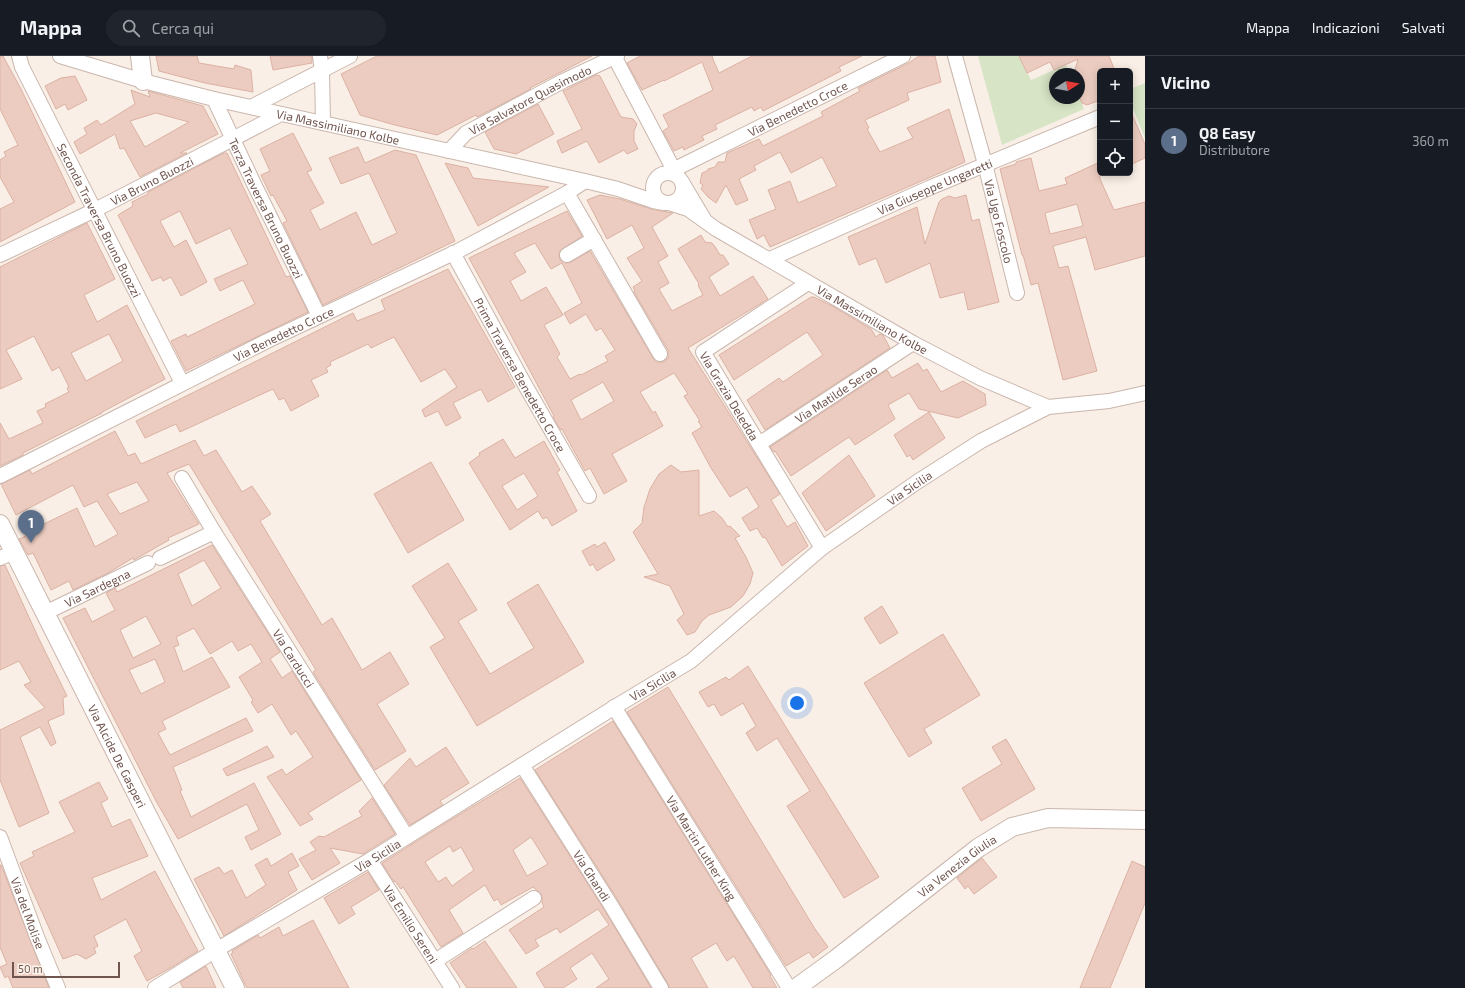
<!DOCTYPE html>
<html lang="it">
<head>
<meta charset="utf-8">
<style>
  body { margin:0; font-family:"Exo 2",sans-serif; background:#20242c; color:#f1f3f6 }
  .controls { position:absolute; right:12px; top:12px; display:grid; overflow:hidden; border-radius:6px; box-shadow:0 2px 10px #0003 }
  .controls button { width:36px; height:36px; display:grid; place-items:center; padding:0; border:0; border-bottom:1px solid #363941; background:#171b24; color:#f1f3f6; font:20px sans-serif }
  .compass { position:absolute; left:1049px; top:12px; width:36px; height:36px; border-radius:50%; background:#171b24; box-shadow:0 2px 10px #0003; rotate:79deg }
  .scale { position:absolute; left:12px; bottom:10px; width:108px; box-sizing:border-box; padding-left:4px; border:2px solid #70554e; border-top:0; font-size:11px; line-height:14px; white-space:nowrap; color:#70554e; -webkit-text-stroke:3px #fdf4eb; paint-order:stroke }
  .you { position:absolute; left:797px; top:647px; width:14px; height:14px; margin:-10px; border:3px solid #fff; border-radius:50%; background:#1a73e8; box-shadow:0 0 0 6px #1a73e833 }
  .badge { display:grid; place-items:center; width:26px; height:26px; border-radius:50%; background:#d66459; color:#fff; font-size:13px; font-weight:700 }
  .pin { position:absolute; translate:-50% -33px; filter:drop-shadow(0 1px 2px #0008) }
  .pin::after { content:''; position:absolute; top:21px; width:14px; height:12px; background:inherit; clip-path:polygon(0 0,100% 0,50% 100%) }
  .list { margin:0; padding:0; list-style:none }
  h2 { display:flex; justify-content:space-between; align-items:center; height:52px; margin:0; padding:0 16px; font-size:17px }
  h2 small { font-size:13px; font-weight:400; color:#9ea1a6 }
  .list li { display:grid; grid-template-columns:26px 1fr auto; gap:12px; align-items:center; box-sizing:border-box; height:64px; padding:0 16px; border-top:1px solid #363941 }
  .list b { display:block; font-size:15px; white-space:nowrap }
  .list p { margin:0; font-size:13px; white-space:nowrap; color:#9ea1a6 }
  .list em { font-size:13px; font-style:normal; color:#9ea1a6 }
  .icon { flex:none; width:22px; height:22px; fill:none; stroke:currentColor; stroke-width:2; stroke-linecap:round; stroke-linejoin:round }
  .map { position:relative; flex:none; width:1145px; height:932px; overflow:hidden }
  header { display:flex; align-items:center; gap:24px; box-sizing:border-box; height:56px; padding:0 20px; background:#171b24; border-bottom:1px solid #363941 }
  header strong { font-size:19px }
  nav { display:flex; gap:22px; margin-inline-start:auto; font-size:14px }
  .search { width:280px; height:36px; background:#20242c; display:flex; align-items:center; gap:10px; box-sizing:border-box; padding:0 14px; border-radius:22px; color:#9ea1a6; font-size:15px }
  main { display:flex }
  aside { flex:1; background:#171b24 }
  .map>svg:first-child { display:block }
  .green { fill:#d7e5c6 }
  .building { fill:#ecccc0; stroke:#dcb1a3; fill-rule:evenodd }
  .lines { fill:none; stroke-linecap:round; stroke-linejoin:round }
  .minor-casing { stroke:#cab6ad; stroke-width:16 }
  .tertiary-casing { stroke:#cab6ad; stroke-width:20 }
  .minor { stroke:#fff; stroke-width:14 }
  .tertiary { stroke:#fff; stroke-width:18 }
  .labels { text-anchor:middle; dominant-baseline:central; stroke-width:3; stroke-linejoin:round; paint-order:stroke }
  .street-label { font-size:12px; fill:#70554e; stroke:#fdf4eb }
</style>
</head>
<body>
<header>
<strong>Mappa</strong>
<div class="search"><svg class="icon" aria-label="search" viewBox="0 0 24 24"><circle cx="10" cy="10" r="6"/><path d="M15 15l6 6"/></svg>Cerca qui</div>
<nav><a>Mappa</a><a>Indicazioni</a><a>Salvati</a></nav>
</header>
<main>
<div class="map">
<svg width="1145" height="932" viewBox="0 0 1145 932">
  <rect width="100%" height="100%" fill="#f9efe6"/>
  <path class="green" d="M978 0H1019L1031 24 1066 9 1070 18H1055V42H1079V40L1084 53 1002 89Z
    M1145 27V82L1130 45V33Z"/>
  <path class="building" d="M0 0H3L21 33 75 146 0 186V153L14 146 0 121V104L6 100 4 96 18 89 0 53Z
    M156 0H197L199 7 234 13 235 9 251 14 253 36 205 27 159 15Z
    M270 0H312V7L273 14Z
    M377 0H592L530 32 531 33 477 61 476 59 437 79 395 69 360 59 341 18Z
    M640 0H713L712 1 719 17 752 0H862L839 11 841 15 763 55 761 51 754 55 752 51 715 69 717 73 702 80 704 84 684 94 683 91 674 95 663 75 669 71 663 59 713 34 702 6 664 25V24L642 34 627 7Z
    M919 0H935L941 26 907 37 909 44 865 64 869 72 867 73 880 96 913 82 907 72 949 53 965 106 770 191 764 179 757 183 749 164 776 153 768 134 790 125 798 147 837 130 822 101 791 117 780 96 754 110 756 114 739 123 748 144 736 149 726 129 716 147 708 141 701 133 703 129 700 127 702 117 707 115 708 113 715 111 718 106H725L727 97 759 83 763 90 823 60 821 56 860 35 858 32 907 8Z
    M1019 0H1109L1115 15H1100V44L1087 49 1082 47 1079 40V18H1074L1078 3 1054 14 1050 6 1027 17Z
    M596 19 600 20 621 61 633 63 637 68 634 75V85L638 93 627 98 624 94 599 107 587 85 562 97 557 85 582 73 563 35Z
    M75 20 87 44 68 54 65 48 56 53 45 30 61 22Z
    M131 34 150 41 148 35 203 50 218 78 180 97H187L140 121 124 92 120 93 115 78 80 98 74 86 87 78 84 72 97 64 101 69 135 48ZM156 57 189 66 145 91 130 65Z
    M538 48 554 78 516 98 494 93 485 76Z
    M1130 54 1145 88V102L1130 109Z
    M293 77 312 114 307 116 324 147 310 154 320 174 356 156 372 189 397 177 369 117 341 128 329 102 358 91 365 107 395 94 416 99 455 185 323 249 283 167 287 165 273 139 271 140 261 119 270 115 260 93Z
    M224 97H227L286 221 290 220 308 256 186 315 171 285 186 278 187 281 255 248 243 224 220 235 214 223 248 208 230 172 196 188 180 155 160 165 174 191 186 184 207 226 181 240 171 221 163 225 161 221 152 225 118 159 133 150 132 146 148 138V136Z
    M1031 102 1039 135 1067 128 1065 122 1100 106V123L1114 154 1145 146V200L1095 214 1086 181 1053 190 1059 212 1068 210 1097 315 1063 324 1038 227 1031 229 1023 199H1022L1000 113 1016 108V106ZM1077 148 1083 170 1050 178 1045 157Z
    M445 107 468 112 473 122 549 131 478 170Z
    M600 139 620 143 651 153 673 157 652 171 668 200 658 206 669 227 659 233 672 255 703 239 698 229 699 228 678 193 701 179 705 186 712 187 716 192 720 199H723L729 208 709 221 720 240 753 220 768 243 688 292 780 438 771 444 787 471 795 466 808 490 782 510 765 481 763 482 757 472 750 475 742 462 759 451 747 431 730 441 711 412 692 377 702 371 698 365H700L684 340 688 338 674 317 640 336 653 357 655 355 663 370 612 398 627 425 604 438 590 412 585 415 562 373 561 374 555 365 553 361 554 360 513 283 469 202 567 155 582 180 560 195 559 199 560 204 567 207 571 206 590 195 653 302 656 306H664L668 302V294L634 236 635 235 633 231 642 225 627 202 644 192 632 169 607 183 587 144ZM535 187 551 213 562 207 582 247 564 257 570 268 586 258 596 275 601 272 615 294 605 300 608 305 581 319 580 318 570 323 557 301 560 298 544 269 563 259 546 231 521 245 510 225 526 216 514 197ZM603 326 614 345 581 364 571 344Z
    M966 139 972 165 979 163 999 246 968 254 964 236 940 242 930 207 886 227 876 202 859 209 848 181 917 151 925 188 939 146 942 143 949 140 955 142Z
    M87 167 115 223 84 239 97 266 127 249 165 323 102 356V357L23 397V399L0 410V367L9 383 43 367 37 355 46 351 45 348 69 336 67 332 69 331 59 311 52 315 34 280 6 294 22 323 0 333V211ZM109 278 123 305 86 325 71 297Z
    M448 213 515 331 488 346 481 333 453 347 461 362 446 370 438 355 425 361 422 354 457 331 445 313 421 326 394 281 371 292 368 288 330 306 331 309 326 312 328 316 311 324 319 340 291 355 284 342 279 344 273 333 180 376 176 368 145 382 136 365 353 257 357 265 385 254 381 244Z
    M811 241H814L834 251 871 273 876 281 880 278 883 279 890 292 765 374 747 344 779 322 783 326 823 299 807 276 734 324 719 299Z
    M918 307 923 315 927 313 941 336 963 325 985 338 986 349 958 362 919 353 909 337 888 349 895 363 855 389 849 381 791 420 775 395 774 396 770 391 887 314 892 322Z
    M929 356 945 382 913 404 910 399 907 401 894 379Z
    M115 375 128 400 135 397 141 408 195 384 204 400 216 394 242 436 252 430 271 458 260 465 322 569 332 562 362 614 390 596 409 628 377 648 406 695 375 714 313 616 316 614 189 408 167 417 199 468 168 482 169 484 134 504 133 502 108 517 73 534 69 525 51 534 33 497 28 499 19 483 26 480 25 477 77 452 95 491 118 478 97 445 84 451 73 429 16 459 1 428 30 414 32 418ZM137 426 149 445 120 458 107 438Z
    M503 383 515 402 544 385 560 414 557 416 577 455 552 470 547 461 543 463 538 455 510 474 469 407 480 399 479 397ZM524 417 538 440 517 454 502 430Z
    M849 399 875 440 826 475 802 437Z
    M431 406 464 464 408 497 374 438Z
    M671 409 681 416 699 414V460L714 455 722 462 728 471 730 470 740 480 735 482 746 501 753 517 750 528 743 540 731 551 709 559 702 565 695 576 687 579 677 564 684 558 670 530 644 521 658 518 633 476 642 467 644 451 650 433 659 418Z
    M605 486 615 504 597 515 593 508 590 510 582 495 595 488 597 491Z
    M212 489 280 596 270 603 282 622 292 615 361 724 308 757 313 763 300 770 267 721 282 713 286 719 313 701 296 675 291 679 272 648 258 657 251 646 253 644 239 621 262 606 251 588 238 595 232 585 210 598 194 572 176 581 179 589 174 591 183 616 212 601 230 631 162 665 166 673 158 677 170 699 246 662 253 675 173 711 182 734 180 735 191 761 254 727 281 778 251 794 245 781 259 774 247 748 178 783 156 745 63 562 85 552 92 566 115 554 106 537 115 532 117 536ZM204 504 221 532 192 550 178 518ZM146 560 161 588 133 602 120 574ZM155 603 165 626 141 638 129 614Z
    M448 507 477 554 458 565 490 618 534 592 507 547 538 528 584 606 477 670 430 591 445 582 412 530Z
    M5 509 39 583 67 640 63 642 64 658 48 665 56 687 51 690 40 671 20 681 49 757 19 771 0 724V674L45 652 24 629 31 626 19 605 0 614V510Z
    M882 550 898 577 880 588 864 562Z
    M943 578 980 639 924 673 932 687 909 701 864 627Z
    M748 610 879 821 844 842 787 750 810 735 777 682 757 695 746 677 756 670 743 647 721 660 714 648 708 651 699 636 726 621 729 624Z
    M668 631 815 873 828 891 813 902 809 896 786 910 627 656Z
    M613 665 771 919 770 920 777 932H753L734 900 727 905 716 887 691 902 708 932H669L668 928 616 841 535 714Z
    M1006 683 1035 733 981 765 962 732 1002 708 992 691Z
    M267 690 274 701 227 720 223 713Z
    M446 691 469 727 440 745 443 749 410 769 384 729 410 702 416 711Z
    M520 722 602 850 651 932H596L609 923 592 897 570 912 577 923 563 932H545L536 917 609 869 598 853 560 877 557 872 535 884 539 890 526 898 509 874 544 851 542 846V842L541 838 533 831 501 849 498 843 494 845 485 829 449 854 463 877 441 891 403 831 401 833 395 825 394 826 382 807 452 763ZM531 781 548 808 527 820 513 794ZM450 790 453 796 461 791 474 814 452 830 446 821 438 826 425 806Z
    M99 726 108 743 101 747 112 771 130 763 148 800 92 822 101 844 155 815 198 895 172 911 147 925 134 900 142 895 126 863 94 880 98 890 94 892 96 897 86 903 77 898 63 903 20 807 34 800 32 796 75 776 59 746Z
    M372 742 395 778 363 798 330 792 340 807 312 824 299 803 316 794 310 786 319 780 324 781 362 760 359 755Z
    M292 797 299 810 288 816 297 834 224 880 194 823 219 811 224 818 232 814 246 842 266 829 255 809 267 802 271 810Z
    M982 802 997 821 974 838 968 830 965 833 957 822Z
    M1132 805 1145 811V847L1110 932H1080Z
    M0 809H1L49 932H13L8 920 5 922 0 911 7 908 0 891Z
    M368 816 379 834 351 851 355 858 339 868 324 842Z
    M313 864 349 932H247L231 898 233 897 232 895 258 879 260 882 279 871 283 880Z
    M485 885 517 932H467L450 907 472 892 473 893Z
    M206 910 216 932H183L180 926Z"/>
  <g class="lines">
    <defs>
      <g id="minor">
        <path id="s1" d="M19 0 22 11 182 327"/>
        <path id="s2" d="M60 0 143 25 214 43 585 125 618 133 653 145 664 147"/>
        <path d="M320 0 322 15 323 67"/>
        <path d="M614 0 676 118"/>
        <path id="s3" d="M955 0 985 108 1017 237"/>
        <path id="s4" d="M214 43 254 128 319 260"/>
        <path d="M251 51 350 0"/>
        <path id="s5" d="M449 95 466 77 563 25 617 0"/>
        <path id="s6" d="M673 114 903 0"/>
        <circle cx="668" cy="132" r="15"/>
        <path d="M682 126 704 163"/>
        <path d="M567 137 660 298"/>
        <path id="s7" d="M669 147 688 153 716 173 913 287 980 322 1048 351"/>
        <path id="s8" d="M453 197 525 329 589 440"/>
        <path id="s9" d="M0 199 95 154 281 58"/>
        <path d="M567 199 594 183"/>
        <path id="s10" d="M770 203 929 132 1100 61"/>
        <path id="s11" d="M808 227 703 296 822 492"/>
        <path id="s12" d="M759 388 913 287"/>
        <path id="s13" d="M0 420 267 285 458 195 567 137 585 125"/>
        <path id="s14" d="M182 422 214 476 407 781"/>
        <path d="M0 502 14 496"/>
        <path d="M160 502 214 476"/>
        <path id="s15" d="M45 557 148 507"/>
        <path id="s16" d="M614 651 789 932"/>
        <path id="s17" d="M522 709 609 846 661 932"/>
        <path id="s18" d="M0 781 37 881 58 932"/>
        <path id="s19" d="M370 804 452 932"/>
        <path d="M435 905 534 842"/>
        <path id="s20" d="M155 932 216 894 370 804 618 649 691 605 822 492 917 426 981 385 1048 351 1109 345 1145 337"/>
      </g>
      <g id="tertiary">
        <path d="M140 0 143 25"/>
        <path id="s21" d="M0 468 235 932"/>
        <path id="s22" d="M796 932 836 903 978 792 1012 771 1048 762 1145 764"/>
      </g>
    </defs>
    <use href="#minor" class="minor-casing"/>
    <use href="#tertiary" class="tertiary-casing"/>
    <use href="#minor" class="minor"/>
    <use href="#tertiary" class="tertiary"/>
  </g>
  <g class="labels">
    <g class="street-label">
      <text stroke="none"><textPath href="#s5" startOffset="97">Via Salvatore Quasimodo</textPath></text>
      <text stroke="none"><textPath href="#s6" startOffset="139">Via Benedetto Croce</textPath></text>
      <text stroke="none"><textPath href="#s2" startOffset="287">Via Massimiliano Kolbe</textPath></text>
      <text stroke="none"><textPath href="#s9" startOffset="169">Via Bruno Buozzi</textPath></text>
      <text stroke="none"><textPath href="#s10" startOffset="180">Via Giuseppe Ungaretti</textPath></text>
      <text stroke="none"><textPath href="#s4" startOffset="121">Terza Traversa Bruno Buozzi</textPath></text>
      <text stroke="none"><textPath href="#s1" startOffset="183">Seconda Traversa Bruno Buozzi</textPath></text>
      <text stroke="none"><textPath href="#s3" startOffset="171">Via Ugo Foscolo</textPath></text>
      <text stroke="none"><textPath href="#s7" startOffset="235">Via Massimiliano Kolbe</textPath></text>
      <text stroke="none"><textPath href="#s13" startOffset="317">Via Benedetto Croce</textPath></text>
      <text stroke="none"><textPath href="#s8" startOffset="139">Prima Traversa Benedetto Croce</textPath></text>
      <text stroke="none"><textPath href="#s12" startOffset="92">Via Matilde Serao</textPath></text>
      <text stroke="none"><textPath href="#s11" startOffset="177">Via Grazia Deledda</textPath></text>
      <text stroke="none"><textPath href="#s20" startOffset="907">Via Sicilia</textPath></text>
      <text stroke="none"><textPath href="#s15" startOffset="58">Via Sardegna</textPath></text>
      <text stroke="none"><textPath href="#s14" startOffset="212">Via Carducci</textPath></text>
      <text stroke="none"><textPath href="#s20" startOffset="583">Via Sicilia</textPath></text>
      <text stroke="none"><textPath href="#s21" startOffset="260">Via Alcide De Gasperi</textPath></text>
      <text stroke="none"><textPath href="#s16" startOffset="166">Via Martin Luther King</textPath></text>
      <text stroke="none"><textPath href="#s20" startOffset="259">Via Sicilia</textPath></text>
      <text stroke="none"><textPath href="#s22" startOffset="202">Via Venezia Giulia</textPath></text>
      <text stroke="none"><textPath href="#s17" startOffset="131">Via Ghandi</textPath></text>
      <text stroke="none"><textPath href="#s18" startOffset="81">Via del Molise</textPath></text>
      <text stroke="none"><textPath href="#s19" startOffset="76">Via Emilio Sereni</textPath></text>
    </g>
  </g>
</svg>
<div class="controls">
<button>+</button>
<button>−</button>
<button><svg class="icon" aria-label="locate" viewBox="0 0 24 24"><circle cx="12" cy="12" r="6"/><path d="M12 2v4M12 18v4M2 12h4M18 12h4"/></svg></button>
</div>
<svg class="compass" viewBox="-18 -18 36 36"><path d="M0-13l5 13h-10z" fill="#e53935"/><path d="M0 13l5-13h-10z" fill="#9ea1a6"/></svg>
<div class="scale">50 m</div>
<div class="you"></div>
<div class="pin badge" style="left:31px;top:487px;background:#5c6f8a">1</div>
</div>
<aside>
<h2>Vicino<small></small></h2>
<ul class="list">
<li><span class="badge" style="background:#5c6f8a">1</span><div><b>Q8 Easy</b><p>Distributore</p></div><em>360 m</em></li>
</ul>
</aside>
</main>
</body>
</html>
